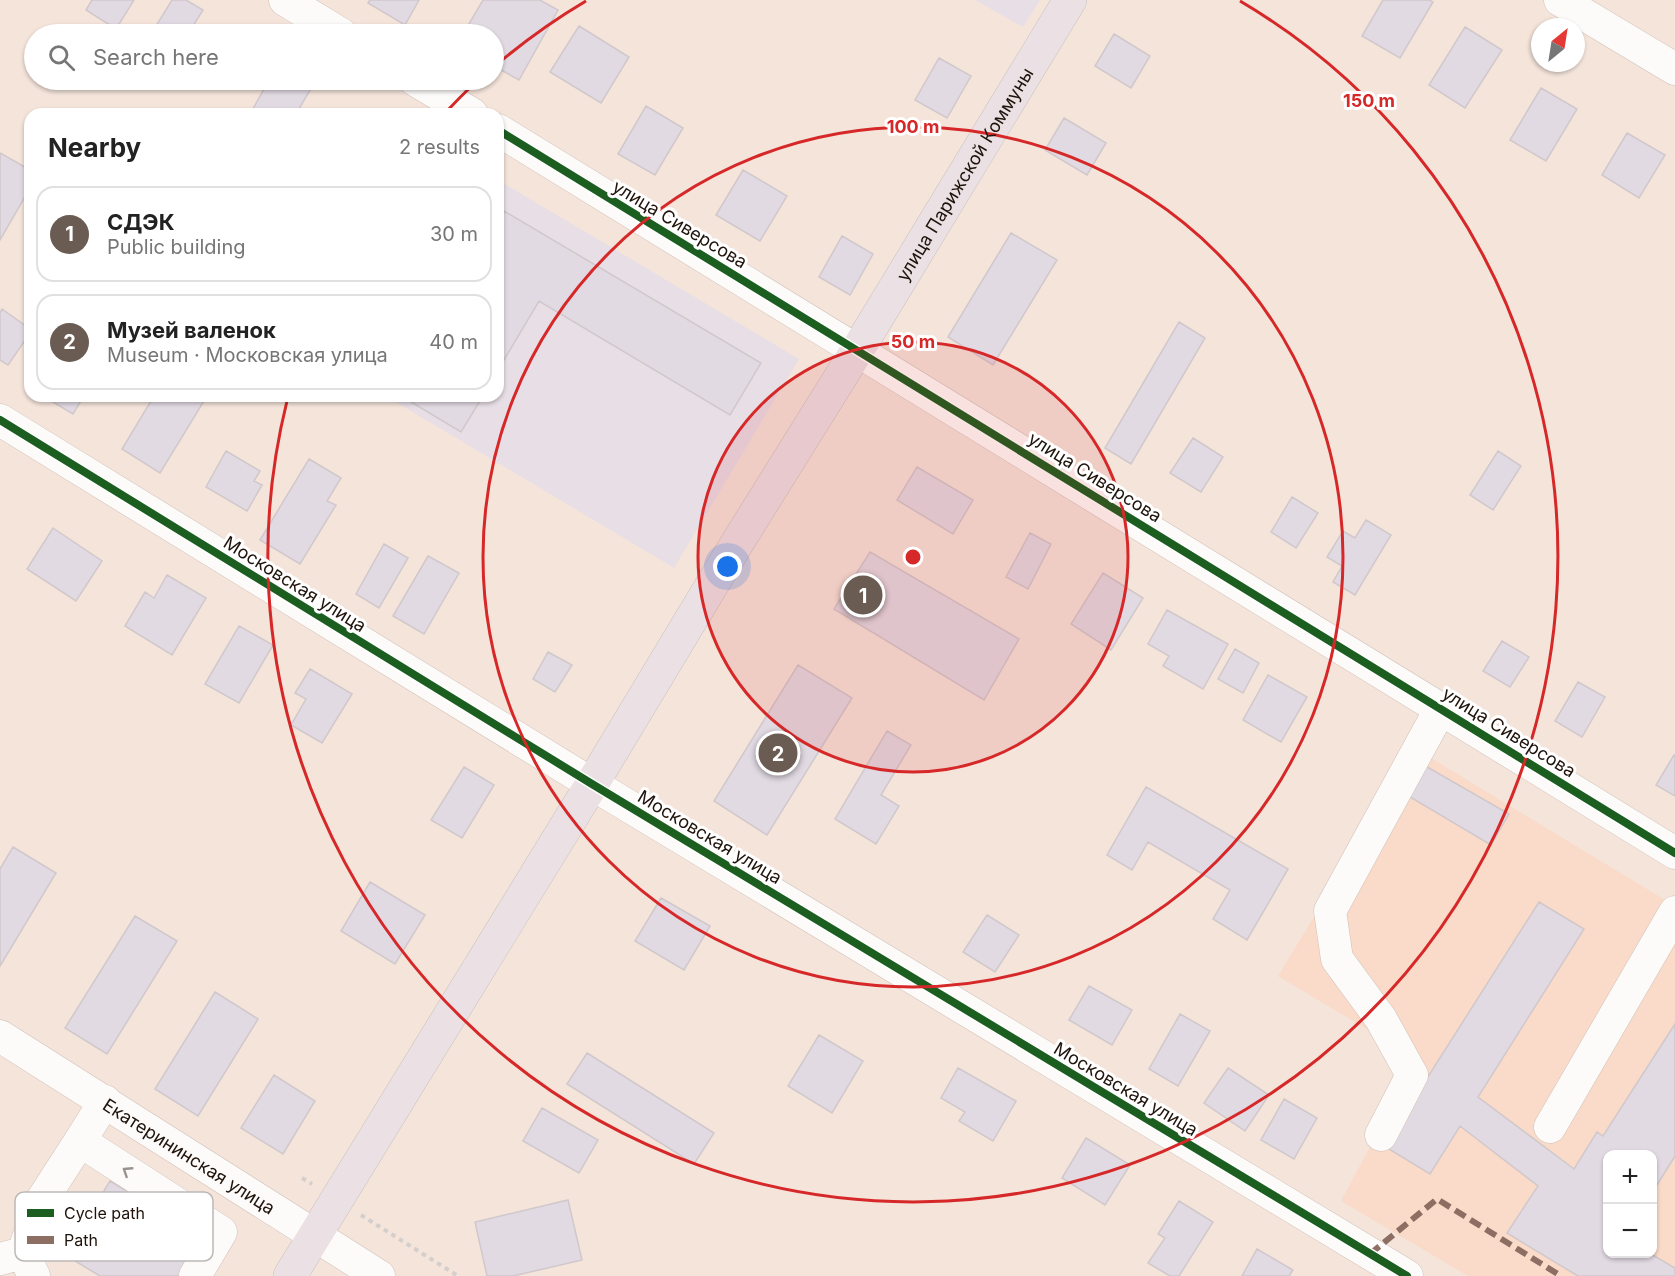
<!DOCTYPE html>
<html lang="en">
<head>
<meta charset="utf-8">
<style>
  body { margin:0; font-family:Inter,sans-serif; background:#f2f2f2; color:#222 }
  .controls { position:absolute; right:18px; bottom:18px; display:grid; overflow:hidden; border-radius:12px; box-shadow:0 2px 4px #0004 }
  .controls button { width:54px; height:54px; display:grid; place-items:center; padding:0; border:0; border-bottom:2px solid #e0e0e0; background:#fff; color:#222; font:30px sans-serif }
  .compass { position:absolute; left:1531px; top:18px; width:54px; height:54px; border-radius:50%; background:#fff; box-shadow:0 2px 4px #0004; rotate:30deg }
  .you { position:absolute; left:728px; top:567px; width:21px; height:21px; margin:-15px; border:4px solid #fff; border-radius:50%; background:#1a73e8; box-shadow:0 0 0 9px #1a73e833 }
  .badge { display:grid; place-items:center; width:39px; height:39px; border-radius:50%; background:#6a5c53; color:#fff; font-size:20px; font-weight:700 }
  .pin { position:absolute; translate:-50% -50%; border:3px solid #fff; box-shadow:0 2px 6px #0006 }
  .list { margin:0; padding:0; list-style:none }
  h2 { display:flex; justify-content:space-between; align-items:center; height:78px; margin:0; padding:0 24px; font-size:26px }
  h2 small { font-size:20px; font-weight:400; color:#767676 }
  .list li { display:grid; grid-template-columns:39px 1fr auto; gap:18px; align-items:center; box-sizing:border-box; height:96px; margin:0 12px 12px; padding:0 12px; border:2px solid #e0e0e0; border-radius:18px }
  .list b { display:block; font-size:22px; white-space:nowrap }
  .list p { margin:0; font-size:20px; white-space:nowrap; color:#767676 }
  .list em { font-size:20px; font-style:normal; color:#767676 }
  .icon { flex:none; width:33px; height:33px; fill:none; stroke:currentColor; stroke-width:2; stroke-linecap:round; stroke-linejoin:round }
  .map { position:relative; flex:none; width:1675px; height:1276px; overflow:hidden }
  .search { position:absolute; background:#fff; box-shadow:0 2px 4px #0004; left:24px; top:24px; width:480px; height:66px; display:flex; align-items:center; gap:15px; box-sizing:border-box; padding:0 21px; border-radius:33px; color:#767676; font-size:22px }
  .panel { position:absolute; background:#fff; box-shadow:0 2px 4px #0004; left:24px; top:108px; width:480px; height:294px; border-radius:18px }
  .map>svg:first-child { display:block }
  .commercial { fill:#e8dee6 }
  .built { fill:#fadac8; fill-rule:evenodd }
  .building { fill:#e2dae3; stroke:#d0c8cb; stroke-width:1.5 }
  .lines { fill:none; stroke-linecap:round; stroke-linejoin:round }
  .minor-casing { stroke:#d0c2ba; stroke-width:33 }
  .highway-casing { stroke:#cac2bc; stroke-width:34 }
  .path { stroke:#d4cfcc; stroke-width:4; stroke-dasharray:4.5 4.5; stroke-linecap:butt }
  .minor { stroke:#fdfbf9; stroke-width:32 }
  .highway { stroke:#ebe0e4; stroke-width:33 }
  .quiet { stroke:#8d6e63; stroke-width:6; stroke-dasharray:12 6; stroke-linecap:butt }
  .cycleway-casing { stroke:#fff; stroke-width:11 }
  .cycleway { stroke:#1b5e20; stroke-width:8 }
  .oneway { stroke:#99938e }
  .ring { fill:none; stroke:#d62828; stroke-width:3 }
  .labels { text-anchor:middle; dominant-baseline:central; stroke-width:6; stroke-linejoin:round; paint-order:stroke }
  .street-label { font-size:18px; fill:#1f130b; stroke:#fff }
  .key { fill:#fff; stroke:#bcb8b6; stroke-width:1.5 }
  .key-label { font-size:16px; fill:#1f130b }
  .centre { fill:#d62828; stroke:#fff; stroke-width:3 }
  .ring-label { font-size:18px; text-anchor:middle; font-weight:bold; fill:#d62828; stroke:#fff; stroke-width:6; stroke-linejoin:round; paint-order:stroke }
</style>
</head>
<body>
<div class="map">
<svg width="1675" height="1276" viewBox="0 0 1675 1276">
  <rect width="100%" height="100%" fill="#f4e4da"/>
  <path class="commercial" d="M975 0H1040L1023 27Z
    M498 180 799 359 674 568 386 396H498Z"/>
  <path class="built" d="M1416 749 1675 906V1276H1468L1341 1201 1417 1059 1278 976ZM1608 1154H1652V1254H1608Z"/>
  <path class="building" d="M92 0H134L116 29 86 10Z
    M172 0H186L203 10 188 34H151Z
    M370 0H419L405 25 368 3Z
    M483 0H540L558 10 519 80 494 66V34H463Z
    M1383 0H1429L1433 2 1400 58 1362 36Z
    M579 26 629 57 601 103 550 72Z
    M1465 27 1502 50 1465 108 1429 85Z
    M1114 34 1150 56 1131 88 1095 66Z
    M939 58 971 76 947 118 915 100Z
    M269 80H316L296 114H250Z
    M1541 88 1577 109 1546 161 1510 140Z
    M646 106 683 128 655 175 618 154Z
    M1064 118 1106 143 1087 175 1045 150Z
    M1627 133 1665 155 1639 198 1602 175Z
    M0 153 30 170V188L0 240Z
    M743 170 787 196 760 241 716 215Z
    M504 211 761 363 730 415 539 301 498 370V222Z
    M1011 233 1057 260 993 365 948 337Z
    M842 236 873 254 850 295 819 277Z
    M2 309 30 329V333L8 365 0 360V313Z
    M1179 322 1205 338 1131 464 1105 448Z
    M43 396H84L73 414Z
    M154 396H207L160 473 122 449Z
    M401 396H483L461 432Z
    M1193 438 1223 457 1201 492 1170 473Z
    M226 451 260 471 254 481 262 485 247 511 206 487Z
    M1498 451 1521 466 1493 510 1470 495Z
    M309 459 341 478 327 501 336 505 300 564 260 540Z
    M917 467 973 500 953 534 897 500Z
    M1292 497 1318 513 1296 548 1271 532Z
    M1366 520 1391 535 1355 595 1333 582 1342 566 1327 557 1343 531 1355 538Z
    M53 528 102 561 76 601 27 569Z
    M1030 533 1051 544 1028 589 1006 577Z
    M384 544 408 558 379 608 356 594Z
    M870 552 1019 639 984 700 834 609Z
    M428 556 459 573 424 634 393 616Z
    M1103 573 1143 598 1111 650 1071 624Z
    M167 575 206 598 172 655 125 626 145 592 154 598Z
    M1167 610 1228 644 1203 689 1163 666 1169 656 1148 644Z
    M239 626 273 645 239 703 205 684Z
    M1502 641 1529 657 1510 687 1483 671Z
    M1235 649 1259 663 1243 693 1218 679Z
    M548 652 572 665 555 692 533 679Z
    M798 665 852 698 767 835 714 801Z
    M310 669 352 694 322 743 291 725 306 699 295 693Z
    M1268 675 1307 697 1281 742 1243 720Z
    M1578 682 1605 697 1582 737 1555 721Z
    M887 731 911 745 881 795 899 806 876 844 835 819Z
    M1674 755H1675V796L1656 785Z
    M1422 764 1509 814 1491 845 1405 794Z
    M464 767 494 785 462 838 431 820Z
    M1146 787 1288 869 1247 940 1213 919 1230 890 1148 842 1132 870 1107 855Z
    M13 847 56 873 0 966V869Z
    M370 882 425 915 395 964 341 931Z
    M661 898 710 926 684 970 635 941Z
    M1539 902 1584 929 1478 1097 1574 1169 1597 1132 1603 1136 1675 1024V1156L1652 1193V1154H1608V1254H1651L1675 1268V1276H1578L1507 1233 1538 1186 1460 1126 1430 1174 1384 1146Z
    M987 915 1019 935 995 972 963 952Z
    M135 916 177 941 107 1054 65 1028Z
    M1089 986 1132 1010 1112 1045 1069 1020Z
    M215 992 258 1019 198 1116 155 1089Z
    M1180 1014 1210 1031 1178 1086 1149 1069Z
    M819 1035 863 1061 832 1113 788 1086Z
    M587 1053 714 1133 694 1164 567 1084Z
    M958 1068 1016 1101 993 1141 959 1121 965 1112 941 1098Z
    M1228 1068 1269 1095 1245 1131 1204 1103Z
    M274 1075 315 1101 283 1154 241 1128Z
    M1284 1099 1317 1118 1294 1159 1261 1140Z
    M542 1108 598 1140 579 1173 523 1141Z
    M1086 1138 1130 1165 1105 1205 1062 1178Z
    M110 1181 205 1238 182 1276H100L65 1255Z
    M568 1200 582 1260 513 1276H487L475 1222Z
    M1179 1201 1213 1222 1179 1276H1170L1148 1263 1165 1238 1158 1234Z
    M1257 1249 1293 1270 1289 1276H1242Z"/>
  <g class="lines">
    <defs>
      <g id="minor">
        <path d="M285 0 341 34"/>
        <path d="M1560 0 1675 69"/>
        <path d="M415 80 472 114"/>
        <path d="M498 130 1675 853"/>
        <path d="M0 420 592 784 1407 1276"/>
        <path id="s1" d="M0 1036 379 1276"/>
        <path d="M105 1101 80 1141 221 1232 195 1276"/>
        <path d="M1550 1127 1675 912"/>
        <path d="M1381 1135 1412 1075 1381 1019 1337 959 1330 911 1441 708"/>
        <path d="M23 1253 40 1203 80 1141"/>
        <path d="M0 1259 23 1253 34 1276"/>
      </g>
      <g id="highway">
        <path id="s2" d="M290 1276 592 784 739 540 858 349 1070 0"/>
      </g>
    </defs>
    <use href="#minor" class="minor-casing"/>
    <use href="#highway" class="highway-casing"/>
    <path class="path" d="M302 1178 312 1184
      M361 1215 458 1276"/>
    <use href="#minor" class="minor"/>
    <use href="#highway" class="highway"/>
    <path class="quiet" d="M1370 1254 1437 1199 1561 1276"/>
    <defs>
      <path id="cycleway" d="M498 130 1675 853
        M0 420 592 784 1407 1276"/>
    </defs>
    <use href="#cycleway" class="cycleway-casing"/>
    <use href="#cycleway" class="cycleway"/>
  </g>
  <defs><path id="oneway-chevron" d="M-2-3.5L2.5 0L-2 3.5" fill="none" stroke-width="1.6" stroke-linecap="round" stroke-linejoin="round" transform="scale(1.5)"/></defs>
  <use class="oneway" href="#oneway-chevron" transform="translate(127 1171) rotate(-147)"/>
  <circle cx="913" cy="557" r="215" fill="#d62828" fill-opacity=".12"/>
  <g class="ring">
    <circle cx="913" cy="557" r="215"/>
    <circle cx="913" cy="557" r="430"/>
    <path d="M445 113A645 645 0 0 1 477 81M494 67A645 645 0 0 1 586 1M1240 1A645 645 0 1 1 287 401"/>
  </g>
  <g class="labels">
    <g class="street-label">
      <text stroke="none"><textPath href="#s2" startOffset="1292">улица Парижской Коммуны</textPath></text>
      <text transform="translate(680 224) rotate(31)">улица Сиверсова</text>
      <text transform="translate(1095 477) rotate(32)">улица Сиверсова</text>
      <text transform="translate(295 584) rotate(32)">Московская улица</text>
      <text transform="translate(1509 732) rotate(32)">улица Сиверсова</text>
      <text transform="translate(710 837) rotate(31)">Московская улица</text>
      <text transform="translate(1126 1089) rotate(31)">Московская улица</text>
      <text stroke="none"><textPath href="#s1" startOffset="224">Екатерининская улица</textPath></text>
    </g>
  </g>
  <rect x="15" y="1192" width="198" height="69" rx="9" class="key"/>
  <rect x="27" y="1209" width="27" height="8" fill="#1b5e20"/>
  <rect x="27" y="1236" width="27" height="8" fill="#8d6e63"/>
  <g class="key-label">
    <text x="64" y="1219">Cycle path</text>
    <text x="64" y="1246">Path</text>
  </g>
  <circle cx="913" cy="557" r="9" class="centre"/>
  <g class="ring-label">
    <text x="1369" y="107">150 m</text>
    <text x="913" y="133">100 m</text>
    <text x="913" y="348">50 m</text>
  </g>
</svg>
<div class="controls">
<button>+</button>
<button>−</button>
</div>
<svg class="compass" viewBox="-18 -18 36 36"><path d="M0-13l5 13h-10z" fill="#e53935"/><path d="M0 13l5-13h-10z" fill="#767676"/></svg>
<div class="you"></div>
<div class="pin badge" style="left:863px;top:595px">1</div>
<div class="pin badge" style="left:778px;top:753px">2</div>
<div class="search"><svg class="icon" aria-label="search" viewBox="0 0 24 24"><circle cx="10" cy="10" r="6"/><path d="M15 15l6 6"/></svg>Search here</div>
<section class="panel">
<h2>Nearby<small>2 results</small></h2>
<ul class="list">
<li><span class="badge">1</span><div><b>СДЭК</b><p>Public building</p></div><em>30 m</em></li>
<li><span class="badge">2</span><div><b>Музей валенок</b><p>Museum · Московская улица</p></div><em>40 m</em></li>
</ul>
</section>
</div>
</body>
</html>
